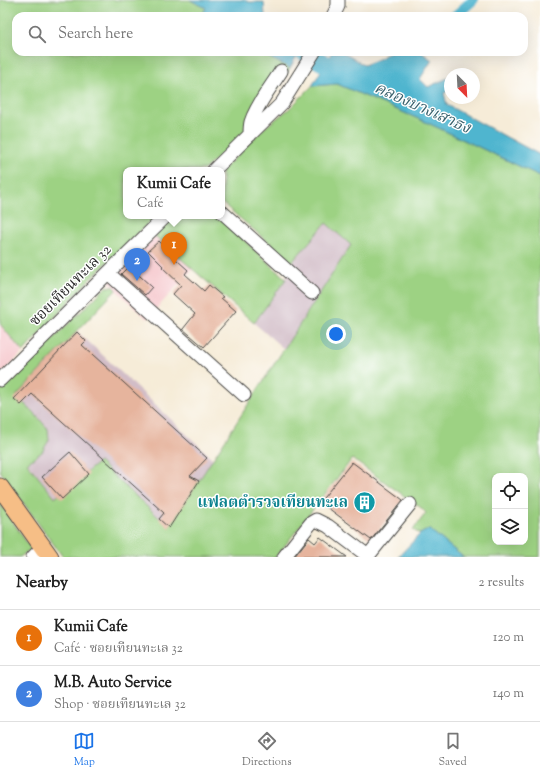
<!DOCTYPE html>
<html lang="en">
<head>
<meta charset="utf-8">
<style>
  body { margin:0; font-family:"Sorts Mill Goudy","Noto Serif Thai",serif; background:#f2f2f2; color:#222 }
  .controls { position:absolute; right:12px; bottom:12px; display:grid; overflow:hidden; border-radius:8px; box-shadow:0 4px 16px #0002 }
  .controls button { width:36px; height:36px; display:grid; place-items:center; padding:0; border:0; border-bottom:1px solid #e0e0e0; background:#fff; color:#222; font:20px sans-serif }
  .compass { position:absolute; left:444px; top:68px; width:36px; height:36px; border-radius:50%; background:#fff; box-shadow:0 4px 16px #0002; rotate:156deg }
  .you { position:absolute; left:336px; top:334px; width:14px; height:14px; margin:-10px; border:3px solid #fff; border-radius:50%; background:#1a73e8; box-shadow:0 0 0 6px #1a73e833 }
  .badge { display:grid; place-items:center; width:26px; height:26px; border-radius:50%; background:#1a73e8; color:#fff; font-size:13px; font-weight:700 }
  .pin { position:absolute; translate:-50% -33px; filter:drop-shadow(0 1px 2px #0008) }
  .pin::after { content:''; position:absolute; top:21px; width:14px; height:12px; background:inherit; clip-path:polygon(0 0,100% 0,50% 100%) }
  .popup { position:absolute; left:123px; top:167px; width:102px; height:52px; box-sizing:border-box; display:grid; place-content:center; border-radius:8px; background:#fff; filter:drop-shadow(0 1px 3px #0005); font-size:13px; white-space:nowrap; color:#767676 }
  .popup b { font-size:15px; color:#222 }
  .popup::after { content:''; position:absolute; left:50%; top:100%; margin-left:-8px; border:8px solid transparent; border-top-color:#fff }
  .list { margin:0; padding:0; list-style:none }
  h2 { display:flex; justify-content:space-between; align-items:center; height:52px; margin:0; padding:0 16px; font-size:17px }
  h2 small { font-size:13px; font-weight:400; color:#767676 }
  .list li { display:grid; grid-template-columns:26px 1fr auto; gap:12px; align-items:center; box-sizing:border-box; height:56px; padding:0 16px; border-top:1px solid #e0e0e0 }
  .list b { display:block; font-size:15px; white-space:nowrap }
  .list p { margin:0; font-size:13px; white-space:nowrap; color:#767676 }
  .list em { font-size:13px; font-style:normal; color:#767676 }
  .icon { flex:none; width:22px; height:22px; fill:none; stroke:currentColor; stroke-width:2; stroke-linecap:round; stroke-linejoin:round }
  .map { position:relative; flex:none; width:540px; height:557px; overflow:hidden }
  .search { position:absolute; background:#fff; box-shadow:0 4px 16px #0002; left:12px; right:12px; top:12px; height:44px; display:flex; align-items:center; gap:10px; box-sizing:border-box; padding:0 14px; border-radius:12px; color:#767676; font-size:15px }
  .sheet { height:164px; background:#fff }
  nav { display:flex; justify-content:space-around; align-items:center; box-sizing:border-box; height:56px; border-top:1px solid #e0e0e0; background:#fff; font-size:11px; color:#767676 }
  nav a { display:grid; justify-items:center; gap:2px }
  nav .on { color:#1a73e8 }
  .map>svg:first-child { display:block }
  .built { fill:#f7cfd3 }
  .industrial { fill:#d2bdc7 }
  .green { fill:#9dd283; stroke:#647e57; fill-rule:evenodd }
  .water { fill:#50b5cf; stroke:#3e707d }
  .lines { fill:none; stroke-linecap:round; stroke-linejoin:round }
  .canal { stroke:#50b5cf; stroke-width:11 }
  .river { stroke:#50b5cf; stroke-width:18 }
  .building { fill:#e6b49d }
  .minor-casing { stroke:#494845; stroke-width:15 }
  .major-casing { stroke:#494845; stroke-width:19 }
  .minor { stroke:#fff; stroke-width:13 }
  .major { stroke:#f6be86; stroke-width:17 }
  .labels { text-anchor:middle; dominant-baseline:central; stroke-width:3; stroke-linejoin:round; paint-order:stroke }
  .street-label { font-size:15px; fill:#2b2b2b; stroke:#fff }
  .culture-label { font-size:15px; font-weight:bold; fill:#0d838f; stroke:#fff; text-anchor:end }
  .water-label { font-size:16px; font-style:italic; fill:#3a626d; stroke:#fff }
</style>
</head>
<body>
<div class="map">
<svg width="540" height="557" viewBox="0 0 540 557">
  <rect width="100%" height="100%" fill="#fff"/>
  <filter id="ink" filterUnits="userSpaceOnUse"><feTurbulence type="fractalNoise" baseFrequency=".025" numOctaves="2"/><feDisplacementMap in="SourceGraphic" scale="8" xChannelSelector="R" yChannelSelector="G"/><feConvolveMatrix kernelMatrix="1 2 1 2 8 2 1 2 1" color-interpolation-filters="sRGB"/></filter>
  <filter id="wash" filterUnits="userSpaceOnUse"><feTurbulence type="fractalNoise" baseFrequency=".012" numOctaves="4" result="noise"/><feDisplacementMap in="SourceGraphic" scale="16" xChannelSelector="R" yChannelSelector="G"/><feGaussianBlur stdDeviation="0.9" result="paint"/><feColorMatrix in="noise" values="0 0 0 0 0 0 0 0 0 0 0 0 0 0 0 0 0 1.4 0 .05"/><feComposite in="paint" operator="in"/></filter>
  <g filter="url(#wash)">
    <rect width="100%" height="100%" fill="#f6ecd8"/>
    <path class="built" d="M155 236 193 269 147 319 116 290 109 282Z
      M0 324 23 352 0 375Z"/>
    <path class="industrial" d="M326 223 351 245 284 349 254 323 286 279 292 262Z
      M77 331 213 459 150 557H101L20 453 0 412Z"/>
    <path class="green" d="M0 0H190L206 8 201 16H16V52H265V55L290 68C275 94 257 119 236 140 225 150 215 160 204 170H126V216H156L88 281 23 352 0 324Z
      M337 84 428 123 540 176V557H463L429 529 420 534 413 530 426 513 420 507 352 459 276 557H63L0 471V391L106 287 113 286 116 290 16 396 35 414 48 429 49 440 42 452 27 463 55 498 99 462 169 527 351 245 326 223 292 262 222 203V171L263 129 290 108 312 86ZM495 476H525V542H495Z
      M176 216H218L286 279 254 323 155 236Z
      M0 503 31 549 20 557H0Z"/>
    <path class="water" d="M190 0H245L249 2H264L265 16H201L206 8Z
      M265 52H299L290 68 264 55Z
      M332 52H342L364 65 381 58 389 52H421L432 60 420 79 428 87 450 77V90L444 93 447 105 540 155V176L428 123 337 84 312 86Z
      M429 529 463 557H398L420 534Z"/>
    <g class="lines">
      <path class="canal" d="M455 16 473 0"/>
      <path class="river" d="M304 52 327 65 346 74"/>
    </g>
    <g id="blocks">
      <path class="building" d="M159 241 169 251 168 252 188 270 185 274 204 291 209 285 223 297 221 298 236 311 204 347 183 329 195 314 173 294 181 285 162 267 163 266 148 251Z
        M129 266 152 287 145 295 121 274Z
        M77 332 86 341 82 345 207 458 190 476 199 481 169 528 159 519 164 513 32 394 21 405 14 399Z
        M70 452 89 474 62 499 42 477Z
        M352 462 403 500 371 540 320 502Z
        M320 537 347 557H294L309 538 315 543Z"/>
    </g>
  </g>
  <g filter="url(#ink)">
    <use href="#blocks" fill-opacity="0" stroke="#494845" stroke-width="1"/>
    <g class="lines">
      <defs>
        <path id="minor" d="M333 16 338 6V0
          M250 135C250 131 250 126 251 122 257 104 271 87 281 71
          M214 170 282 103 314 52
          M222 212 312 293
          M108 273 244 395
          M0 380 125 256 166 216
          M368 556 410 504
          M33 557 43 547
          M284 557 311 523 316 520 328 526 368 556 367 557"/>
        <path id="major" d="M0 487 50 557"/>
      </defs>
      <use href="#minor" class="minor-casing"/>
      <use href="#major" class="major-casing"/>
      <use href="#minor" class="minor"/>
      <use href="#major" class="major"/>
    </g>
  </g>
  <defs>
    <symbol id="building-disc" viewBox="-11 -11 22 22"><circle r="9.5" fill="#0f9aa8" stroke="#fff"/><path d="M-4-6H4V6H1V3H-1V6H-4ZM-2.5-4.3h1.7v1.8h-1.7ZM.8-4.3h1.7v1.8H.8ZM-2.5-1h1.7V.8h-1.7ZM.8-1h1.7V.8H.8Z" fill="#fff"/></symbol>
  </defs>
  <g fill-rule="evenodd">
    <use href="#building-disc" x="352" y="490" width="25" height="25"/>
  </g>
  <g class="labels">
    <g class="street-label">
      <text transform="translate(71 286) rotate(-45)">ซอยเทียนทะเล 32</text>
    </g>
    <g class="culture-label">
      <text x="348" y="503">แฟลตตำรวจเทียนทะเล</text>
    </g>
    <g class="water-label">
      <text transform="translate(422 109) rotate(24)">คลองบางเสาธง</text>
    </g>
  </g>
</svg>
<div class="controls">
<button><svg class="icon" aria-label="locate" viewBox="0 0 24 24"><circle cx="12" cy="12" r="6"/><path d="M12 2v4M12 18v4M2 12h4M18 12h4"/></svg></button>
<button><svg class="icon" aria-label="layers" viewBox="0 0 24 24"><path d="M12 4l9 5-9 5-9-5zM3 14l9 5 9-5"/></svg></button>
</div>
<svg class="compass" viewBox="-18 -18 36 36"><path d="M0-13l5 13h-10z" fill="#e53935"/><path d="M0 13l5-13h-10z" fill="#767676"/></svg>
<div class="you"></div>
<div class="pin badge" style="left:174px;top:265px;background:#e8710a">1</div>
<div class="popup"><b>Kumii Cafe</b>Café</div>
<div class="pin badge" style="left:137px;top:281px;background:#3f7fe0">2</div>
<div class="search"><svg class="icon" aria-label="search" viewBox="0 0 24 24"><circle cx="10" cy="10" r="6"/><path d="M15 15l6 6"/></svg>Search here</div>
</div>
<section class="sheet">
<h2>Nearby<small>2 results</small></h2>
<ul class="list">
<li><span class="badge" style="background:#e8710a">1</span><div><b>Kumii Cafe</b><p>Café · ซอยเทียนทะเล 32</p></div><em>120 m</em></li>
<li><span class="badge" style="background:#3f7fe0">2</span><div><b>M.B. Auto Service</b><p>Shop · ซอยเทียนทะเล 32</p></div><em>140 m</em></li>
</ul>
</section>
<nav>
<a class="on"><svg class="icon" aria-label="map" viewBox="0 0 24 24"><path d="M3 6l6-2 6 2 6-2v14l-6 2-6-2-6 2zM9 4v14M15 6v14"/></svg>Map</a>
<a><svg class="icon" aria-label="directions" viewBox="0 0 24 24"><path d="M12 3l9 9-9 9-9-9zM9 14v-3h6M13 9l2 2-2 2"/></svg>Directions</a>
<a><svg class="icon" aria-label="saved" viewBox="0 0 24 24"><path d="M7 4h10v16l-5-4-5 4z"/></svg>Saved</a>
</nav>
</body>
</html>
